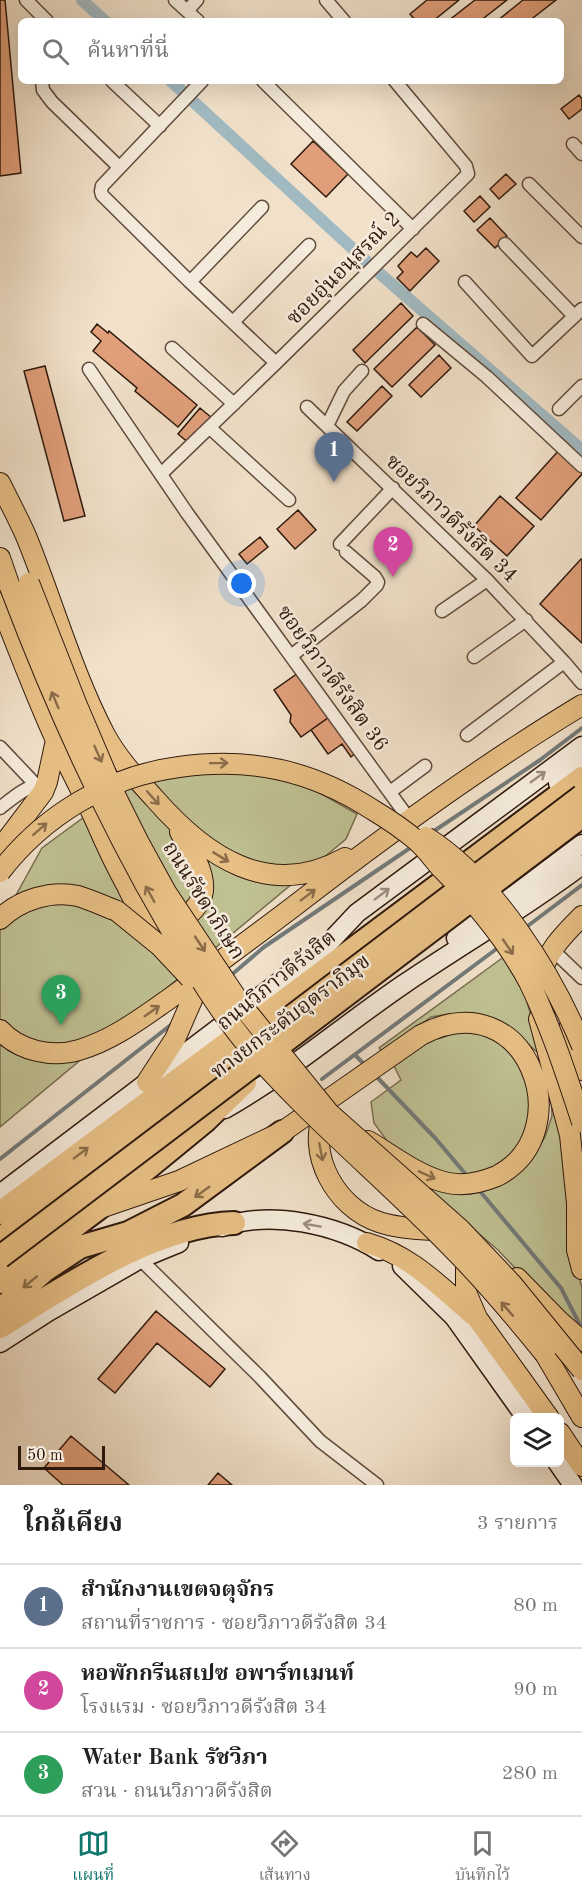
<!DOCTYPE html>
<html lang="th">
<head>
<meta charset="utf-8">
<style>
  body { margin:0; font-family:"Old Standard TT","Noto Serif Thai",serif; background:#f6f6f6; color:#222 }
  .controls { position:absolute; right:18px; bottom:18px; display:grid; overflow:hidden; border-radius:9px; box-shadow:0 6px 24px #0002 }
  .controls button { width:54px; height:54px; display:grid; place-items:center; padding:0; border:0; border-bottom:2px solid #e0e0e0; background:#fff; color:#222; font:30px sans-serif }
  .scale { position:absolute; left:18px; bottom:15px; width:87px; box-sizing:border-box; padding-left:6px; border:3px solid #2f190d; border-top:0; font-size:16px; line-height:21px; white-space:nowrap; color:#2f190d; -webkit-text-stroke:4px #f6ecdd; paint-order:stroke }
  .you { position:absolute; left:242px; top:584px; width:21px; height:21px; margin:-15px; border:4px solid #fff; border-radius:50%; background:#1a73e8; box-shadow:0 0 0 9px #1a73e833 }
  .badge { display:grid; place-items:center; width:39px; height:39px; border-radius:50%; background:#0f766e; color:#fff; font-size:20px; font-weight:700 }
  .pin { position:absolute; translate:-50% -50px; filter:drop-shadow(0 2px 3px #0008) }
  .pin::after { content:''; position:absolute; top:32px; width:21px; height:18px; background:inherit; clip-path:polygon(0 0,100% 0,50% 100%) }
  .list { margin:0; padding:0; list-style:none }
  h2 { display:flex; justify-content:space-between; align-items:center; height:78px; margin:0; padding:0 24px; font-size:26px }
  h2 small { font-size:20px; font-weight:400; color:#767676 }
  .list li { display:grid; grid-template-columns:39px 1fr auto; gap:18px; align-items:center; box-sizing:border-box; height:84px; padding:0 24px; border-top:2px solid #e0e0e0 }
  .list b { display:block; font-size:22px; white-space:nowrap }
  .list p { margin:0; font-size:20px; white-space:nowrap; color:#767676 }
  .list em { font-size:20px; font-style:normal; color:#767676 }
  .icon { flex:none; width:33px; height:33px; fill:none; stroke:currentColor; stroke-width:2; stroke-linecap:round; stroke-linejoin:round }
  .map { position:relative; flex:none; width:582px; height:1485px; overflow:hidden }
  .search { position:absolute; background:#fff; box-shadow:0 6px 24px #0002; left:18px; right:18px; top:18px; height:66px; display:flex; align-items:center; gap:15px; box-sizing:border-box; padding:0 21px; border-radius:9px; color:#767676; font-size:22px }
  .sheet { height:330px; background:#fff }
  nav { display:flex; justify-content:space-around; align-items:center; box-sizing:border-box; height:84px; border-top:2px solid #e0e0e0; background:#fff; font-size:16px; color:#767676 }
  nav a { display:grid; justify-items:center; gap:3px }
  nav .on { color:#0f766e }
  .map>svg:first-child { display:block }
  .green { fill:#c0c193; stroke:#786d50; stroke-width:1.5 }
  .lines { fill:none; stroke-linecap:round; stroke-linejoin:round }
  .stream { stroke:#737a7a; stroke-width:4 }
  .canal { stroke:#a1bac2; stroke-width:12 }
  .building { fill:#e09f7a; stroke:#2f190d; stroke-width:1.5 }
  .street-casing { stroke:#604b3c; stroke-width:15 }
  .secondary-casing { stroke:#2f190d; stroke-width:21 }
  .primary-casing { stroke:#2f190d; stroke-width:22 }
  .highway-casing { stroke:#2f190d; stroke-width:26 }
  .street { stroke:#f6ecdd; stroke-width:12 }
  .secondary { stroke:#f6ecdd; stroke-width:18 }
  .primary { stroke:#e8c085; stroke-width:20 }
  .highway { stroke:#e8c085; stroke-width:22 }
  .primary-bridge-casing { stroke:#2f190d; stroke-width:22; stroke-linecap:butt }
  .highway-bridge-casing { stroke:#2f190d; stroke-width:26; stroke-linecap:butt }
  .primary-bridge { stroke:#e8c085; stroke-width:20 }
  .highway-bridge { stroke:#e8c085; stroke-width:22 }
  .oneway { stroke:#8c6c49 }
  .oneway2 { stroke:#9c8d7f }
  .labels { text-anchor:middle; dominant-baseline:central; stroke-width:5; stroke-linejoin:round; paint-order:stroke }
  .street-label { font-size:21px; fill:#2f190d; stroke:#f6ecdd }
</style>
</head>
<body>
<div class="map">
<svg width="582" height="1485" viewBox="0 0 582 1485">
  <rect width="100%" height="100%" fill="#f1e1ca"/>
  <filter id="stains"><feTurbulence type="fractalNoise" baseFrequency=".00333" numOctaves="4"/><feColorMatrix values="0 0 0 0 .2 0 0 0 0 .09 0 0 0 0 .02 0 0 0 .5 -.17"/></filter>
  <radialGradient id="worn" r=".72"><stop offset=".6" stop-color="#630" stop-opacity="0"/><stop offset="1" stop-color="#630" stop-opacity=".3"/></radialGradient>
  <path class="green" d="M237 766 288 775 357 814 346 839 0 1127V924L42 848 125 787 159 776Z
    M505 956 521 982 554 1093 570 1164 575 1262 582 1288V1335L570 1326 498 1250 413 1177 374 1123 371 1102 401 1080 392 1062 425 1038 456 1028 491 1036 521 1061 534 1116 514 1153 493 1167 505 1182 530 1162 545 1137 552 1116 551 1094 538 1053 517 1034 474 1015 449 1014 431 1017 383 1053 379 1048Z"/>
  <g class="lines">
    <path class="stream" d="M431 833 540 760 582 728
      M525 928 582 885
      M229 977 264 947 413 846
      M355 1055 367 1067
      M374 1074 436 1139 468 1177
      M322 1079 499 947
      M0 1159 172 1024
      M479 1190 561 1288 582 1329"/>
    <path class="canal" d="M82 0 105 21
      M171 81 378 272 582 450"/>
  </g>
  <path class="building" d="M0 0H5L21 173 0 176Z
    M427 0H459L433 21H416L410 14Z
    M475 0H507L480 21H448Z
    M523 0H556L529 21H497Z
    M579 95 582 99V109L569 119 561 109Z
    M313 141 348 174 326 197 291 164Z
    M506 174 516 184 499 199 490 189Z
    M480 196 490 207 474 222 464 211Z
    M490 218 507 236 495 248 477 230Z
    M426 248 439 261 410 291 397 278 403 272 398 266 411 252 417 257Z
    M401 303 413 316 365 363 353 350Z
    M97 324 108 333 109 331 197 405 178 427 135 391 137 388 93 351 101 341 91 332Z
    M417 327 435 345 392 387 374 369Z
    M439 355 451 368 421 397 409 385Z
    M45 366 85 516 64 521 24 371Z
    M382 386 392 396 357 431 347 422Z
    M200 408 212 418 190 444 178 434Z
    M560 449 582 470V474L541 520 516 498Z
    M500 496 534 526 507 556 474 526Z
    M298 510 316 530 295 549 277 529Z
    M260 537 268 547 247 564 239 554Z
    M581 559 582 560V643L540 604Z
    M301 671 332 715 301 737 290 722 291 715 274 690Z
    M332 715 358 751 351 757 342 744 328 754 311 730Z
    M156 1311 225 1369 210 1387 157 1343 115 1393 98 1379Z
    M71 1436 129 1485H63L44 1468Z
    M218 1473 232 1485H208Z"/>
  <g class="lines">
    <defs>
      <path id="street" d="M26 0 47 21
        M175 0 198 21
        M326 0 344 21
        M187 11 197 0
        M42 81 43 90 52 102 119 167
        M112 81 160 126
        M202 81 102 186 101 191 102 195 190 282 276 363
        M263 81 413 229
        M573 144 582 154
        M529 184 582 237
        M505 244 574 316
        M190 282 262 207
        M465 282 532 356 582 309
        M233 322 309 245
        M423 324 487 377 582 466
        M172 348 234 404
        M89 369 187 513 409 819
        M307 407 487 580 564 662
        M559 409 582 386
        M327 426 344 391 362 371
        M210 428 289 500
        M161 474 276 363 468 174 466 166 395 81
        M340 544 393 488
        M442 611 487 580
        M291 656 362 600 377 585 378 582 375 577 346 552
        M474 657 526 620
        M467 735 564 662 582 683
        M0 747 35 784
        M390 792 425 766
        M0 808C15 796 28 785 47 782
        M560 957 582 978
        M140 1259 260 1377 320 1441 377 1485"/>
      <path id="secondary" d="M558 783 582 764
        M456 938 582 844
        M225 1109C288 1073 344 1025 404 984 463 944 525 908 582 865
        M0 1194 324 948 357 913 582 746
        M222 1227C271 1210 336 1224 379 1251
        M402 1266 454 1317 526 1418
        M0 1343 48 1312 140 1259 179 1243
        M557 1462 573 1485"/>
      <path id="primary" d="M0 483C9 501 18 518 26 536 53 602 72 672 105 735 118 759 137 779 155 799 205 856 269 901 345 858
        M0 558 10 587
        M0 603C18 649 35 694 55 738 69 767 84 795 97 824 106 845 116 866 127 886 132 896 137 909 145 917 163 936 200 915 203 891 205 870 190 850 180 832
        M0 849 43 792 47 782 56 740
        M0 919C19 900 51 890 78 896 91 900 104 906 117 911
        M540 980C545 953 563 935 582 916
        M539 1019 570 1135 577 1203V1250L582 1269
        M0 1030C19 1051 52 1058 79 1050 113 1040 140 1019 169 999 211 969 252 938 293 907 386 835 481 766 582 705
        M568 1030 582 1070
        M147 1082 175 1039 195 993 206 976
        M325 1110C305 1153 336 1208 379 1222 399 1229 423 1229 444 1231
        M103 1207 179 1181 282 1132 421 1035C527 979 582 1132 497 1176 480 1183 462 1187 444 1182 417 1175 392 1155 368 1141
        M367 1243C412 1256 438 1285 473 1315
        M482 1263H474L466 1270V1292L477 1318 549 1418
        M517 1278 558 1320 582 1341
        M545 1354 582 1417
        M560 1433 582 1466"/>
      <path id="highway" d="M0 1213 582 778
        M0 1239 237 1058
        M0 1282 99 1208 205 1121 245 1082
        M0 1310 45 1270 80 1247 128 1233 183 1205 282 1132
        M0 1327C66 1286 155 1225 234 1223"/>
    </defs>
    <use href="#street" class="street-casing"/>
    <use href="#secondary" class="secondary-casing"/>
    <use href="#primary" class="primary-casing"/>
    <use href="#highway" class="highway-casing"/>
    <use href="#street" class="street"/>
    <use href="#secondary" class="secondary"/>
    <use href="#primary" class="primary"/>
    <use href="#highway" class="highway"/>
    <defs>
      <path id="primary-bridge" d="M29 583 76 703 116 797 138 841 166 892 240 1003 329 1113 461 1230 512 1284 582 1370
        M10 587C54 703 104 815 167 923 193 968 220 1014 254 1053 315 1122 387 1181 451 1247 484 1280 515 1317 545 1354
        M426 837C494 880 552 973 582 1046
        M0 872C43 816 108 776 179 767 251 757 311 770 373 810 388 819 403 829 417 841 426 849 433 859 441 868 475 902 506 939 529 982 551 1027 566 1074 582 1122
        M117 911 160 946 190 978"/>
      <path id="highway-bridge" d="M286 1021 582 796
        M0 1257 582 816"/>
    </defs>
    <use href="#primary-bridge" class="primary-bridge-casing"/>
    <use href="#highway-bridge" class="highway-bridge-casing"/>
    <use href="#primary-bridge" class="primary-bridge"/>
    <use href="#highway-bridge" class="highway-bridge"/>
  </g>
  <defs><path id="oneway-shaft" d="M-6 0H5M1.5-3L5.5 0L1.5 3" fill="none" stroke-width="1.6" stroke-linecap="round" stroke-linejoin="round" transform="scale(1.5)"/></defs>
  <g class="oneway">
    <use href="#oneway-shaft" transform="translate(55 700) rotate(-113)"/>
    <use href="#oneway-shaft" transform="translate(98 754) rotate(66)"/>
    <use href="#oneway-shaft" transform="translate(219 763) rotate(-1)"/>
    <use href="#oneway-shaft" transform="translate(153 798) rotate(48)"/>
    <use href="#oneway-shaft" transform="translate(40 829) rotate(-41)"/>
    <use href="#oneway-shaft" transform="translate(221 857) rotate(31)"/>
    <use href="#oneway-shaft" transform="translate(150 894) rotate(-119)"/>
    <use href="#oneway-shaft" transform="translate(308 895) rotate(-37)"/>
    <use href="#oneway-shaft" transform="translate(200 944) rotate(56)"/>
    <use href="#oneway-shaft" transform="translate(508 947) rotate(56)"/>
    <use href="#oneway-shaft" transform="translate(152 1011) rotate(-35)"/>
    <use href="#oneway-shaft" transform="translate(321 1152) rotate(79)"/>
    <use href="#oneway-shaft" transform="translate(81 1153) rotate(-37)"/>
    <use href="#oneway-shaft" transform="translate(427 1175) rotate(24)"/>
    <use href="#oneway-shaft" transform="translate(202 1192) rotate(144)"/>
    <use href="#oneway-shaft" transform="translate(30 1282) rotate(141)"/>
    <use href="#oneway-shaft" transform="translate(507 1309) rotate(-131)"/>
  </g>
  <g class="oneway2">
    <use href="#oneway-shaft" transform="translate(538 777) rotate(-36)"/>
    <use href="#oneway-shaft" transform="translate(382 894) rotate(-37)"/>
    <use href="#oneway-shaft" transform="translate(312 1225) rotate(-170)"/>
  </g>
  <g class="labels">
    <g class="street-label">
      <text transform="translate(344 269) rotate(-45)">ซอยอุ่นอนุสรณ์ 2</text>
      <text transform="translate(451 519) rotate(44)">ซอยวิภาวดีรังสิต 34</text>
      <text transform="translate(332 679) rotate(54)">ซอยวิภาวดีรังสิต 36</text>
      <text transform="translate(203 901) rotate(58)">ถนนรัชดาภิเษก</text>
      <text transform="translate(277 981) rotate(-39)">ถนนวิภาวดีรังสิต</text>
      <text transform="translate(291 1017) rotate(-37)">ทางยกระดับอุตราภิมุข</text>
    </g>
  </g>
  <rect width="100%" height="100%" filter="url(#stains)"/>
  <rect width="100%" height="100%" fill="url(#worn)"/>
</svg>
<div class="controls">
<button><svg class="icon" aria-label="layers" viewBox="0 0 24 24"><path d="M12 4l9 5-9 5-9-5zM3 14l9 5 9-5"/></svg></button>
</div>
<div class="scale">50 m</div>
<div class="you"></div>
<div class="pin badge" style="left:334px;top:482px;background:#5c6f8a">1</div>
<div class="pin badge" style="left:393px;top:577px;background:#d1479c">2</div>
<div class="pin badge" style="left:61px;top:1025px;background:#2e9e5b">3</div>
<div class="search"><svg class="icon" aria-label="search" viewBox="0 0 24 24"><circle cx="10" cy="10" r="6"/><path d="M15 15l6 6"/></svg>ค้นหาที่นี่</div>
</div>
<section class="sheet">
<h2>ใกล้เคียง<small>3 รายการ</small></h2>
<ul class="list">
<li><span class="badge" style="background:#5c6f8a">1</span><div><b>สำนักงานเขตจตุจักร</b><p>สถานที่ราชการ · ซอยวิภาวดีรังสิต 34</p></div><em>80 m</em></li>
<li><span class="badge" style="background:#d1479c">2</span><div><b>หอพักกรีนสเปซ อพาร์ทเมนท์</b><p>โรงแรม · ซอยวิภาวดีรังสิต 34</p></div><em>90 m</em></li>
<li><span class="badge" style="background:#2e9e5b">3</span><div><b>Water Bank รัชวิภา</b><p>สวน · ถนนวิภาวดีรังสิต</p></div><em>280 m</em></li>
</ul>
</section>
<nav>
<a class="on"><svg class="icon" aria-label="map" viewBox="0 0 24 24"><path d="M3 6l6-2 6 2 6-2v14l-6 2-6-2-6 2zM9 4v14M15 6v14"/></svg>แผนที่</a>
<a><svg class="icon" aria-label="directions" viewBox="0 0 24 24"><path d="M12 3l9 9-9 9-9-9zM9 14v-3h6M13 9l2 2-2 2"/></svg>เส้นทาง</a>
<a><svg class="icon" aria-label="saved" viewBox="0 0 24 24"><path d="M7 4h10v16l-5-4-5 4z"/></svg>บันทึกไว้</a>
</nav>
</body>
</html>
